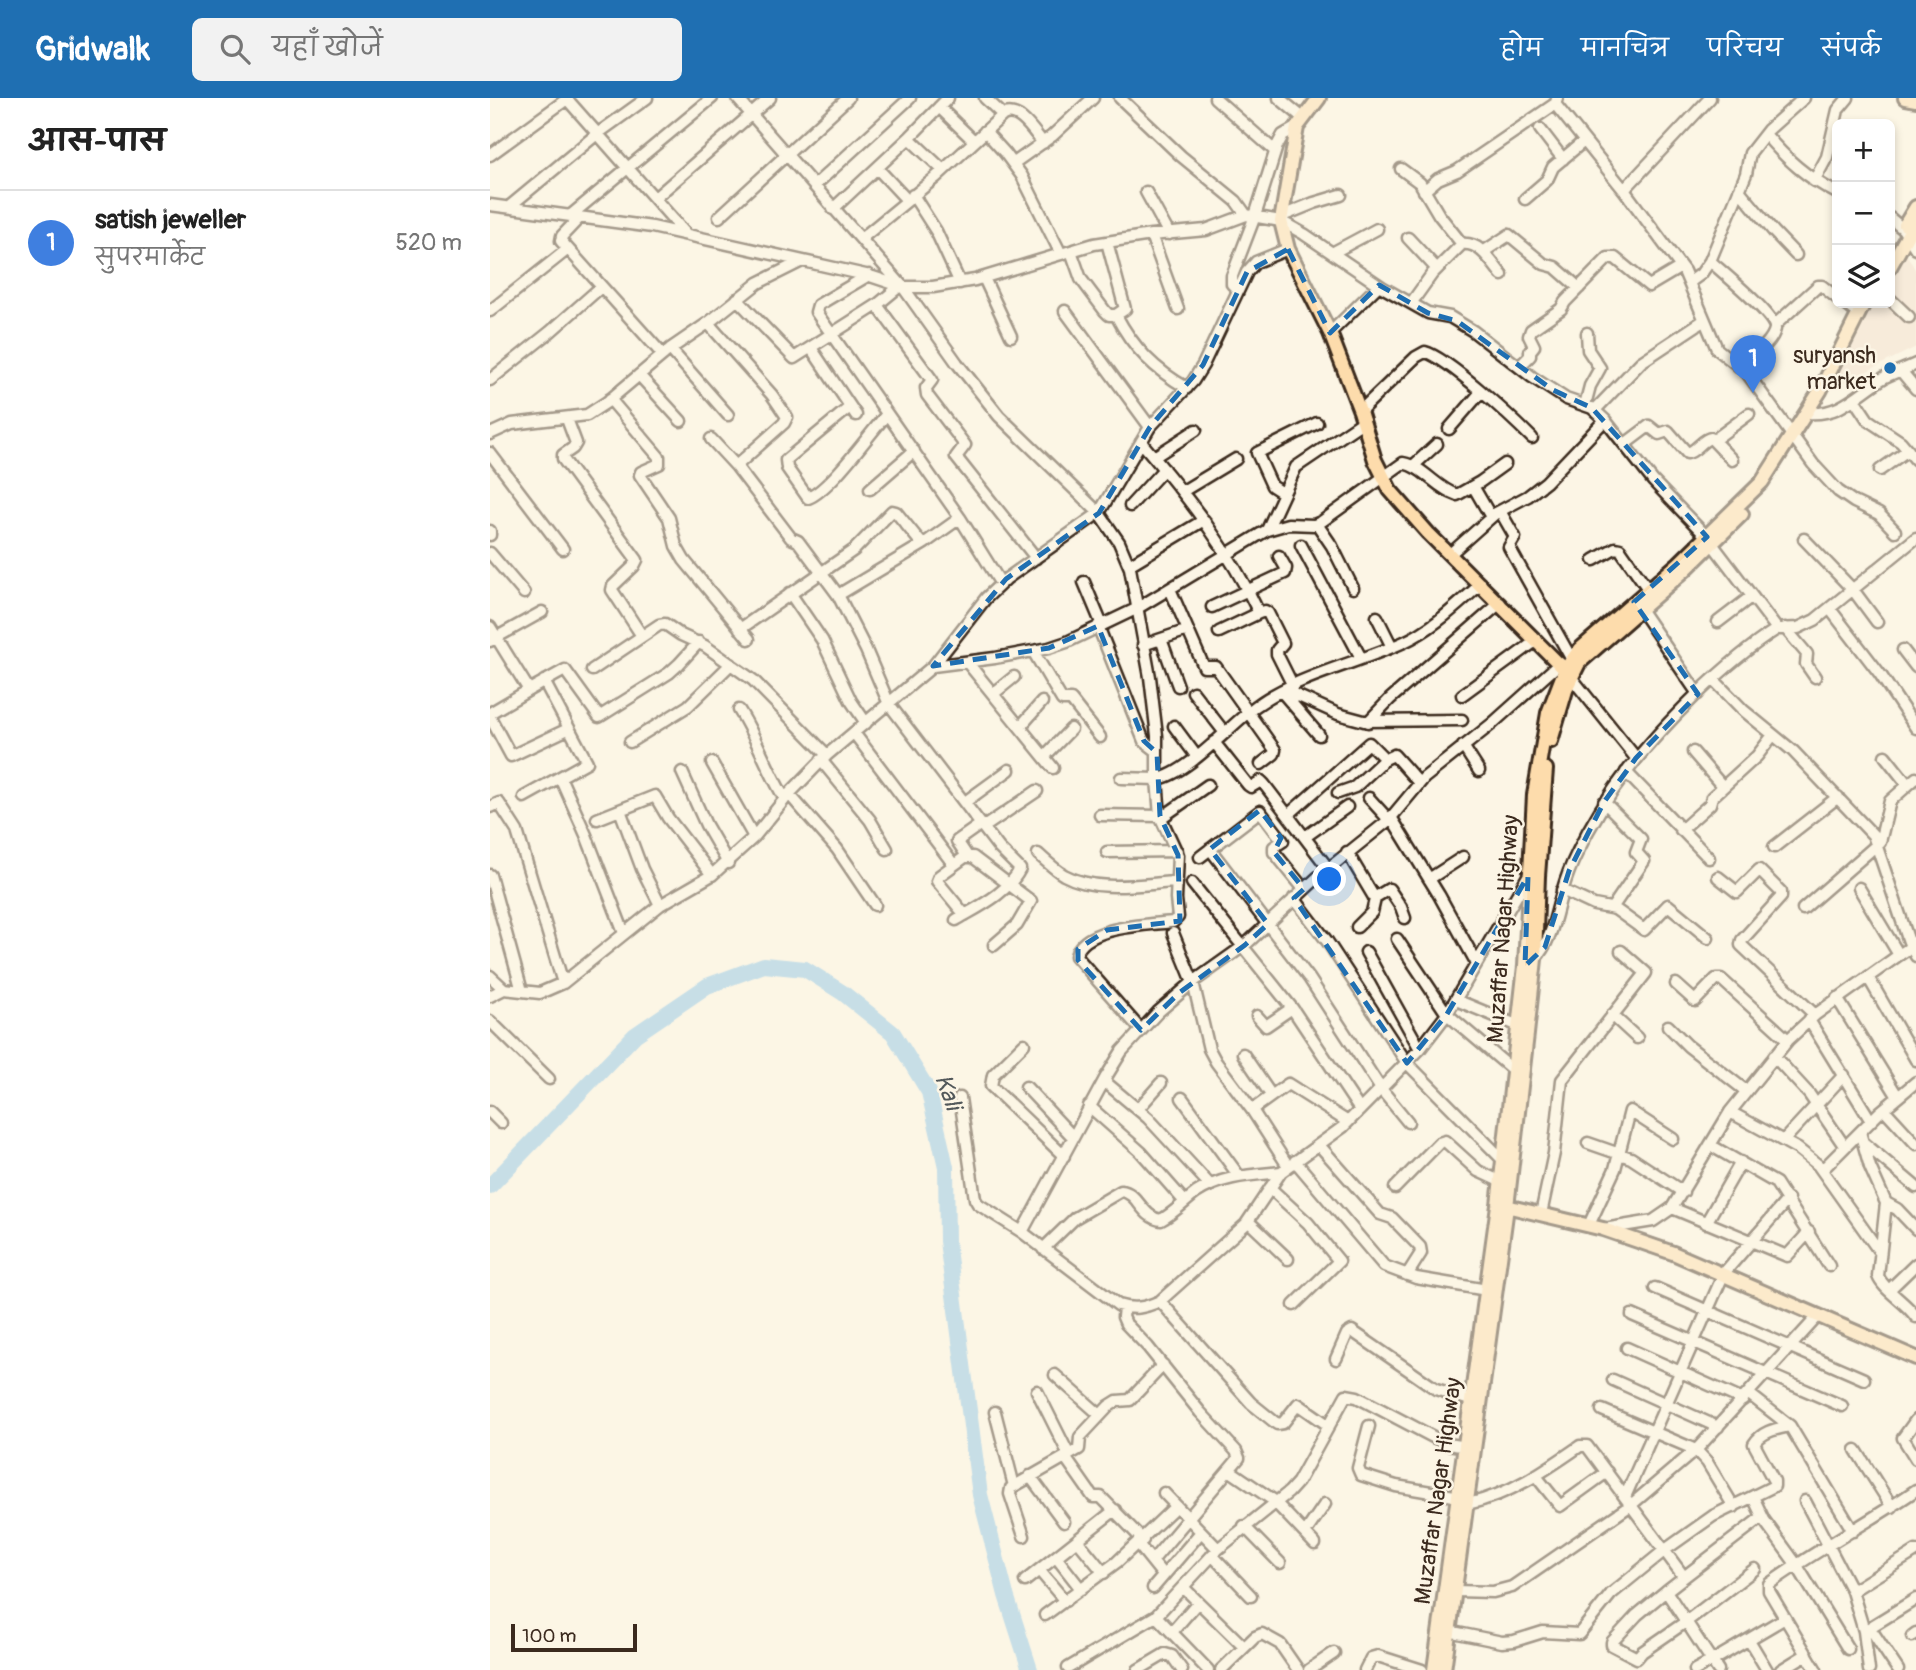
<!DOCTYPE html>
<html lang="hi">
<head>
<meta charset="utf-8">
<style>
  body { margin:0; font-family:Pangolin,"Playpen Sans Deva",sans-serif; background:#f2f2f2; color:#222 }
  .controls { position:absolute; right:21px; top:21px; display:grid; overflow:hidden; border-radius:10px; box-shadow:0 4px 10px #0003 }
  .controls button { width:63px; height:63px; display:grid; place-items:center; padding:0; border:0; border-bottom:2px solid #e0e0e0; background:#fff; color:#222; font:35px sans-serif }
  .scale { position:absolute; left:21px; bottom:18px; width:126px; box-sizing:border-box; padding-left:7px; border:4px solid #3b2a1e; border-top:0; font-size:19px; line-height:24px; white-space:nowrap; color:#3b2a1e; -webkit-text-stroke:5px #fcf5e5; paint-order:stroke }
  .you { position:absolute; left:840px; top:782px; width:24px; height:24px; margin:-18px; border:5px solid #fff; border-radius:50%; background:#1a73e8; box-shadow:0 0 0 10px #1a73e833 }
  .badge { display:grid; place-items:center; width:46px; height:46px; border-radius:50%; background:#1f6fb2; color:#fff; font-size:23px; font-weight:700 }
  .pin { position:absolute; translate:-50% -58px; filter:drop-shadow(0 2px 4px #0008) }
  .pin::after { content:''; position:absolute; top:37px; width:24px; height:21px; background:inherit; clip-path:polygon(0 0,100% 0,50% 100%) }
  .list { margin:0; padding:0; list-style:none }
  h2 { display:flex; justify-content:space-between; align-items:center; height:91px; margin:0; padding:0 28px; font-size:30px }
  h2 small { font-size:23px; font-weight:400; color:#767676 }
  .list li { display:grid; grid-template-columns:46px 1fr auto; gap:21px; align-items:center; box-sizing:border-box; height:105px; padding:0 28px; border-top:2px solid #e0e0e0 }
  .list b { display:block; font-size:26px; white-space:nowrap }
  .list p { margin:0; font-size:23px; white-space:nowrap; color:#767676 }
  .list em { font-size:23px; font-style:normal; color:#767676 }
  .icon { flex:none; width:38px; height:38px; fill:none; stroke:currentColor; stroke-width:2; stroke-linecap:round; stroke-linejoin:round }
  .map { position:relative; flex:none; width:1426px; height:1572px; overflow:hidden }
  header { display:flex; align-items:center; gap:42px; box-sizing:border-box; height:98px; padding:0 35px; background:#1f6fb2; color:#fff }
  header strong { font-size:33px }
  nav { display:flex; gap:38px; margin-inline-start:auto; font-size:24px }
  .search { width:490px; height:63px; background:#f2f2f2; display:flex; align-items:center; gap:18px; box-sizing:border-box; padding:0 24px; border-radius:10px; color:#767676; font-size:26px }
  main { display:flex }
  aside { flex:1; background:#fff }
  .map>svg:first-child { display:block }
  .built { fill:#f2decc }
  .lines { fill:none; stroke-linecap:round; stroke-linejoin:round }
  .river { stroke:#88c2e7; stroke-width:16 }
  .minor-casing { stroke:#3b2a1e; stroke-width:15 }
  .major-casing { stroke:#3b2a1e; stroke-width:18 }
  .minor { stroke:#fcf5e5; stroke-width:10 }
  .major { stroke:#fddcac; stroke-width:12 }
  .marked { fill:none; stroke:#1f6fb2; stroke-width:5; stroke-dasharray:14 9; stroke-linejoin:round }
  .poi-dot { fill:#1f6fb2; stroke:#fcf5e5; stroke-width:2.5 }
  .labels { text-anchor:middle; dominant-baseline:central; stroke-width:5; stroke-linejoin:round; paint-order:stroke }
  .poi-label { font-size:23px; fill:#3b2a1e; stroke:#fcf5e5; text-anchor:end }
  .street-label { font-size:23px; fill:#3b2a1e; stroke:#fcf5e5 }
  .water-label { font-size:24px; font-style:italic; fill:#52585a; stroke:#fcf5e5 }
</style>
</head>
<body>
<header>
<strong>Gridwalk</strong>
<div class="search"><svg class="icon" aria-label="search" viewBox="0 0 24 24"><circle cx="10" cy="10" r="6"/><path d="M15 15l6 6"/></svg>यहाँ खोजें</div>
<nav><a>होम</a><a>मानचित्र</a><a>परिचय</a><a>संपर्क</a></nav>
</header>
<main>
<aside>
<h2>आस-पास<small></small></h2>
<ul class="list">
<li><span class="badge" style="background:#3f7fe0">1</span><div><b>satish jeweller</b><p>सुपरमार्केट</p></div><em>520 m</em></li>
</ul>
</aside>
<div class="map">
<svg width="1426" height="1572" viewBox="0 0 1426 1572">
  <rect width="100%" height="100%" fill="#fcf5e5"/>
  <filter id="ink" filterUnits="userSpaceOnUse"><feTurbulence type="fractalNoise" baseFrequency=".0143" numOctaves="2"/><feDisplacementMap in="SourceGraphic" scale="14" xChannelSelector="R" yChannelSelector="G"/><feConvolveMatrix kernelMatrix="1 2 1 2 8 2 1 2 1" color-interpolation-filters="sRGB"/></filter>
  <g filter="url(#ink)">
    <path class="built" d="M1413 150 1426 173V249L1339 292 1384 205H1400V175Z"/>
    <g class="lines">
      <path class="river" d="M0 1088 145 937 217 888 274 867 315 871 353 895 403 935 439 994 456 1069 457 1143 490 1397 516 1497 540 1572"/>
      <defs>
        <path id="minor" d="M76 0 196 136
          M247 0 413 189 467 265 509 318 609 415 629 444 640 470 660 579 667 638V681C697 677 741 626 766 608 809 577 866 566 914 544 943 531 967 507 991 486
          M630 0 691 58 746 103 756 117
          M725 0 785 53
          M789 0 813 20
          M1067 0 1065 6 1134 92 1194 173 1227 251 1257 275 1323 366 1348 393 1364 404 1389 416 1405 433
          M449 9 484 43
          M513 17C529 9 543 33 553 45
          M1050 31 1073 61
          M495 33 515 55 532 78 571 156
          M1275 36C1296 61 1317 80 1347 95
          M419 40 453 72
          M0 57 77 1
          M524 65 562 38 603 0
          M387 70 417 102
          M911 71 930 85 949 117 972 146
          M1324 83 1337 59 1348 12 1358 0
          M324 88 420 0
          M1134 92 1220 0
          M1249 92 1284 134 1306 157
          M934 93 948 81 967 73 1065 6
          M656 94 679 136
          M423 97 446 133 470 185
          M165 100 280 0
          M1035 101 1057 82 1063 69 1094 43
          M0 107 162 129 380 178 413 189H443L485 182 604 146 661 137 716 132 756 117 791 123 814 136 892 189 938 215 960 219 983 233 1042 279 1076 301 1102 310 1115 322 1163 383 1217 439 1287 531 1308 530 1325 522 1426 440
          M20 108 107 36 157 0
          M343 111 419 40 458 0
          M81 117 222 0
          M792 118 824 105 851 97
          M90 119 72 138 71 143 173 257
          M229 119 358 0
          M1400 120 1413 131 1426 151
          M661 137 688 211
          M372 140 445 80 513 17 495 0
          M918 140 947 171
          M617 144 635 211 626 217
          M581 153 591 181 615 213 619 217H626C643 250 665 272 697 290
          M993 154 1019 137 1054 166 1065 169 1089 190
          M842 155 887 131
          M1220 163C1231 173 1287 219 1285 231 1282 246 1261 259 1251 269
          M379 177 328 207 326 214 470 420 511 486
          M494 180 521 238
          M1200 184 1211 176 1220 163 1256 76 1260 55 1278 32 1314 0
          M748 192 742 186V178L765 118 787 48 793 37 807 29
          M247 201 304 260 387 207 410 188
          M1400 201 1419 219
          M922 204 942 176 972 146C991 144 1001 164 1012 177
          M1354 205 1368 216
          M387 207 442 282 436 290 437 297 475 347 466 359 546 460
          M0 213 78 151
          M575 213 660 329
          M218 225 282 297 297 319 294 325 246 368
          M1285 227 1328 188H1332L1347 200
          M840 235 889 187
          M321 250 366 317
          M180 251 238 317
          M1029 269 1040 258V253L1044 248 1039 238 1041 232 1071 211 1075 204 1118 160H1125L1159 188 1191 169
          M1411 273 1426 291
          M149 277 191 323
          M0 282 60 234 111 189
          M120 301 169 359V366L151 374 150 377 179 420 186 448 194 462 259 541
          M1364 301 1378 322 1411 344 1426 362
          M1095 307 1100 288 1110 270 1098 252 1097 235
          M360 309 296 362 297 370 318 400C340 392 380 335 397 316
          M1105 312 1151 264 1213 223
          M870 313 926 259 935 254C958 260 1023 321 1042 340
          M1317 315C1352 318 1368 295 1395 279 1405 274 1416 271 1426 266
          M77 321 86 345 83 350 73 357V361L147 462 144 468 123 488 122 492 152 538
          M959 331 991 294
          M0 336 22 326 97 317 117 304 180 251 218 225 268 185 312 163
          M221 341 246 368 301 440 308 443 348 497 376 552 399 606 509 750 530 771C518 795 488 809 466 822
          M1224 342 1259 316
          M651 344C697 398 739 451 769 515L775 513 778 515 793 545 787 552V556L803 588
          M1135 346 1159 328 1169 336 1178 333 1197 355C1206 354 1212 341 1221 340L1242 362
          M0 355 73 451
          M664 359 706 332
          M923 368 947 346
          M1390 372 1418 352
          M983 388 1001 419
          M380 391 424 353
          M693 393 746 361
          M793 395 782 388 767 355 827 325
          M640 408 674 371
          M1010 413 1025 439 1019 449 1081 560
          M827 426 842 448 863 490
          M777 432 806 369 874 323
          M0 433V437
          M1314 441 1364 493 1387 524
          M811 447 871 560
          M0 455 34 495
          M960 456 1006 415 1038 398 1056 384 1115 322
          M1104 462 1125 450 1130 451 1158 491
          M639 467 714 422
          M594 484 612 527
          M680 491 714 569H726L785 652 784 656 771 666
          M300 495 332 542 361 603 376 625
          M348 497 435 445 470 420
          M722 509 795 475 796 470 789 458
          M1150 511 1208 596
          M1340 511 1390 576 1426 630
          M887 519 902 549
          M1228 524 1262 498
          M608 528 654 643 667 653
          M0 529 39 592 75 572 109 619 179 575 189 566 209 544
          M1295 530 1317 556 1316 566 1325 579
          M250 531 364 452 402 413 406 414 432 446
          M729 534 769 515
          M671 541 688 588
          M0 543 52 514
          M653 547 698 532
          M1413 552 1426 569
          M543 553 572 602H581L610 639
          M477 564 563 670
          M443 568 505 560 559 550 577 544 646 511 777 432 798 426 824 427 831 424 913 365C934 369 947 391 967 397L990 384 1015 366
          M102 572 169 527 175 526 191 537 215 548 263 582 337 657
          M1081 579 1146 660
          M1223 581 1253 612 1303 653 1383 737 1418 841 1421 849 1426 847
          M795 592 848 616 874 623 972 622
          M703 594 735 635
          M792 594 829 637
          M503 596 524 579
          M972 597 1047 542
          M249 612C267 640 277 672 295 701
          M0 615 39 592
          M0 619 21 658 78 631
          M878 624 900 601 1010 505
          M684 628 707 659
          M530 629 552 604
          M364 635 464 767 475 759H483L541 803 527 827 504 847
          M140 644 198 608 241 566
          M724 644 758 687 761 689 771 683 774 686 838 770
          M973 648 989 673
          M1203 654 1233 689
          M1395 658 1418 687
          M554 659 581 631
          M331 662 380 722 397 751
          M222 665 264 739
          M192 674 216 727 238 765
          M1136 674 1219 760
          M631 680 667 681 670 718 688 757 686 801 688 819 683 824C659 827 592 828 586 858L651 932
          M71 681 96 737 134 835
          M848 695 865 689 895 661
          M299 696 347 751 385 807
          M34 699 97 664 54 583
          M879 700 899 722
          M475 704 519 672
          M1114 704 1151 741 1146 754 1154 763 1122 810
          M0 709 9 705 27 733 73 885
          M130 712 152 771 170 807
          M610 717 670 718
          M798 717 879 645 895 661 904 657 929 685
          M901 719 949 797 986 864
          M671 720 718 687
          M107 721 165 698 178 720 222 777
          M494 729 547 693
          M1191 732 1220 706 1222 699 1267 658 1283 637
          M815 739 857 709
          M1284 749 1348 699
          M720 751 819 880 891 991 918 1024
          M617 754 687 753
          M857 754 885 801 882 814 867 829
          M548 756C556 763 564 771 574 777 607 795 651 786 686 784
          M477 758 467 743 491 726
          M710 759 770 713 793 743 784 749V754L814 791
          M464 767 449 778 447 783 475 817
          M0 777 32 893
          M1038 778 957 916 930 951 853 1029 791 1074 756 1126 670 1203C654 1210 644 1212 628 1207L532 1134 616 979 632 953 668 914 703 884 755 847 828 779 899 722 934 680 1003 625 1070 565
          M1228 779 1247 794 1269 772 1291 794V799L1252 842 1251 847 1325 917
          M939 781 973 759
          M702 785 802 910 870 1012
          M1369 790 1409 857
          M1072 792 1104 807 1125 811 1154 832 1178 807 1218 840
          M804 800 837 843 917 965 1013 1062
          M884 800 899 791 911 809 915 820
          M1313 811 1390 744 1400 703 1426 680
          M683 835 703 884 719 951 726 964 762 1012 798 1068
          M907 841 957 916 1024 973
          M876 854 930 951
          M1044 862C1062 843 1065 818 1072 794 1076 780 1081 767 1087 755 1116 693 1157 645 1205 598 1230 574 1257 550 1287 531
          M0 878 14 891
          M1378 879 1426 962
          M1186 886 1205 903 1226 881H1231L1298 942
          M0 898 14 891 50 895 73 885 170 807 222 777 264 739 299 696 337 657 443 568 496 500 516 481 609 415 660 329 703 283 713 267 757 174 766 164 798 151
          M1347 900 1408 999
          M966 902 1029 928
          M1122 917 1147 940
          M767 918 776 928 802 910
          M1319 922 1381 1023
          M0 923 59 981
          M1178 928 1198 948 1256 993
          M534 946 503 977 501 988 574 1058
          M753 956 781 997
          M1284 958 1319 996 1355 1049
          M614 983 658 1020 720 1087
          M536 989 583 1039
          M470 1000 485 1101 488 1106 532 1134
          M692 1000 749 1078
          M599 1008 651 1054 695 1104
          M648 1011 671 985
          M1394 1011 1426 1046
          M762 1012 798 986 858 1024
          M0 1014 11 1025
          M1240 1014 1308 1051 1328 1067 1389 1153
          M1370 1034 1380 1069 1396 1105 1388 1178C1393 1192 1416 1204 1426 1219
          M1293 1043 1354 977
          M1098 1045 1141 1060 1193 1094
          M1374 1045 1426 1089
          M829 1047 890 1116 902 1120 930 1149 931 1155 917 1177
          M1220 1047 1286 1085 1339 1168
          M805 1063 894 1168 926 1180 997 1192
          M1332 1072 1390 1014 1426 984
          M780 1090 818 1125 849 1163 804 1207
          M905 1090 949 1045 955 1043 988 1073 1016 1086
          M1396 1105 1407 1111 1426 1131
          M1182 1110 1297 1158 1319 1134
          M1051 1116 1064 1055 1072 982 1156 875 1131 853
          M758 1123 798 1161
          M1216 1125 1251 1064
          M1099 1127 1125 1071 1140 1013 1183 1041
          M1114 1131 1163 1123 1182 1110 1240 1014 1298 942 1325 917 1409 857 1421 849 1426 858
          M553 1151 585 1120 631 1093C648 1094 652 1120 671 1122 684 1115 694 1104 706 1095 732 1078 761 1077 791 1074
          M1165 1190 1374 1281
          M1399 1192 1426 1166
          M670 1203 761 1305 787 1326 793 1325 808 1306 838 1327
          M634 1209 633 1219 636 1226 658 1249 710 1314 746 1353 749 1360 662 1463
          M1142 1217 1352 1308
          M1137 1250 1253 1302
          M846 1261 857 1236 862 1233 946 1291 983 1303
          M565 1277 610 1317
          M1123 1282 1228 1329
          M547 1293 579 1357
          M1259 1296 1300 1328 1363 1433
          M1112 1312 1206 1352 1217 1364 1244 1409
          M505 1314 524 1388
          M1426 1322 1413 1340 1426 1361
          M879 1328 868 1370 871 1377 906 1388 970 1399
          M1366 1352 1402 1409
          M575 1359 603 1399H611L653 1442
          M739 1372 783 1402 825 1446
          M540 1378 574 1424
          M1046 1378 1070 1408 1117 1374
          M674 1395 728 1451
          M1135 1399 1234 1175 1298 1101
          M1263 1399 1274 1422 1306 1466 1358 1551
          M1315 1403 1362 1493 1374 1533 1379 1572
          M978 1406C1021 1396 1054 1373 1090 1348H1097L1194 1479 1176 1493 1222 1563 1205 1572
          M754 1428 790 1465
          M815 1435 835 1406
          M534 1438 520 1396 521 1390 589 1351 590 1339 619 1308 627 1303 640 1302 673 1267
          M587 1442 614 1475
          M648 1446 673 1477
          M722 1457 761 1498
          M566 1459 591 1491
          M549 1472 575 1503
          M1194 1479 1272 1419
          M535 1483 625 1412
          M663 1490 711 1434
          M694 1490 754 1549
          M965 1493 1003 1494 1022 1489 1141 1407 1208 1350 1329 1217
          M1176 1493 1147 1517 1122 1544V1547L1147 1560 1152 1554 1197 1523 1265 1471
          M1362 1493 1426 1453
          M555 1517 627 1464 686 1408
          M666 1518 718 1572
          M1380 1530 1408 1572
          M953 1532 1012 1544 1024 1543 1053 1534 1089 1536 1121 1496 1175 1452 1223 1418 1284 1388V1383L1264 1346C1272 1333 1286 1331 1300 1328
          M1374 1533 1426 1501
          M682 1534 708 1504
          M1422 1538 1426 1535
          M1259 1542 1277 1572
          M578 1570 666 1518 728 1451 799 1394 808 1384 856 1297 867 1299 945 1340 958 1346 977 1349
          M648 1572 675 1556 682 1558 692 1572
          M731 1572 765 1539 772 1536 790 1546 808 1572
          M819 1572 844 1555
          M875 1572 881 1560 888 1558 932 1572
          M1228 1572 1222 1563 1295 1520
          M1291 1572 1317 1556
          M1326 1572 1279 1493V1486C1326 1452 1378 1425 1426 1392"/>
        <path id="major" d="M829 0 807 29 791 123 798 151 840 235 870 313 885 362 900 392 938 435 1079 576
          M1415 0 1426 2
          M1415 127 1426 109
          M1400 169 1426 122
          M1061 643 1077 589 1089 565 1195 472 1252 416
          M1012 1107 1113 1131 1183 1155 1426 1260
          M944 1572 1008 1107 1035 868 1044 697 1058 615 1075 571 1090 551 1189 465 1272 384 1330 293 1374 205
          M954 1572 1017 1109 1037 936 1045 861 1048 778 1056 671"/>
      </defs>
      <use href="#minor" class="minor-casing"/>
      <use href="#major" class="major-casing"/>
      <use href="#minor" class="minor"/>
      <use href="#major" class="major"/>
    </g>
  </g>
  <path d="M0 0H1426V1572H0ZM798 151 840 235 889 187 938 215 967 223 1063 292 1102 310 1217 439 1144 504 1208 596 1146 660 1114 704 1079 773 1055 849 1035 868 1038 778 957 916 917 965 804 800 814 791 784 754 791 740 770 712 720 751 778 826 755 847 689 895 651 932 588 862V851L617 832 690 823 688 757 670 718 667 655 654 643 608 528 559 550 443 568 516 481 609 415 660 329 713 267 757 174Z" fill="#fcf5e5" fill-opacity=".55" fill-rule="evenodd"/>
  <path class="marked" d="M798 151 840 235 889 187 938 215 967 223 1063 292 1102 310 1217 439 1144 504 1208 596 1146 660 1114 704 1079 773 1055 849 1035 868 1038 778 957 916 917 965 804 800 814 791 784 754 791 740 770 712 720 751 778 826 755 847 689 895 651 932 588 862V851L617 832 690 823 688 757 670 718 667 655 654 643 608 528 559 550 443 568 516 481 609 415 660 329 713 267 757 174Z"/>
  <circle class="poi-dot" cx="1400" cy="270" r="7"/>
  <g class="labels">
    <g class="poi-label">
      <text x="1386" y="257">suryansh<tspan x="1386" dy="26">market</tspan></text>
    </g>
    <g class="street-label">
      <text transform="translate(1013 831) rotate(-86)">Muzaffar Nagar Highway</text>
      <text transform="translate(948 1393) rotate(-82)">Muzaffar Nagar Highway</text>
    </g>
    <g class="water-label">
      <text transform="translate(458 994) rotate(70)">Kali</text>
    </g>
  </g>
</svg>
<div class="controls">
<button>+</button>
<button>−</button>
<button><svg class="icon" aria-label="layers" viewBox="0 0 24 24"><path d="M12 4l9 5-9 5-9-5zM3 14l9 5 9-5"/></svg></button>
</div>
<div class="scale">100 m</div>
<div class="you"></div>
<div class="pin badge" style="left:1263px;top:295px;background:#3f7fe0">1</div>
</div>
</main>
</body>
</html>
